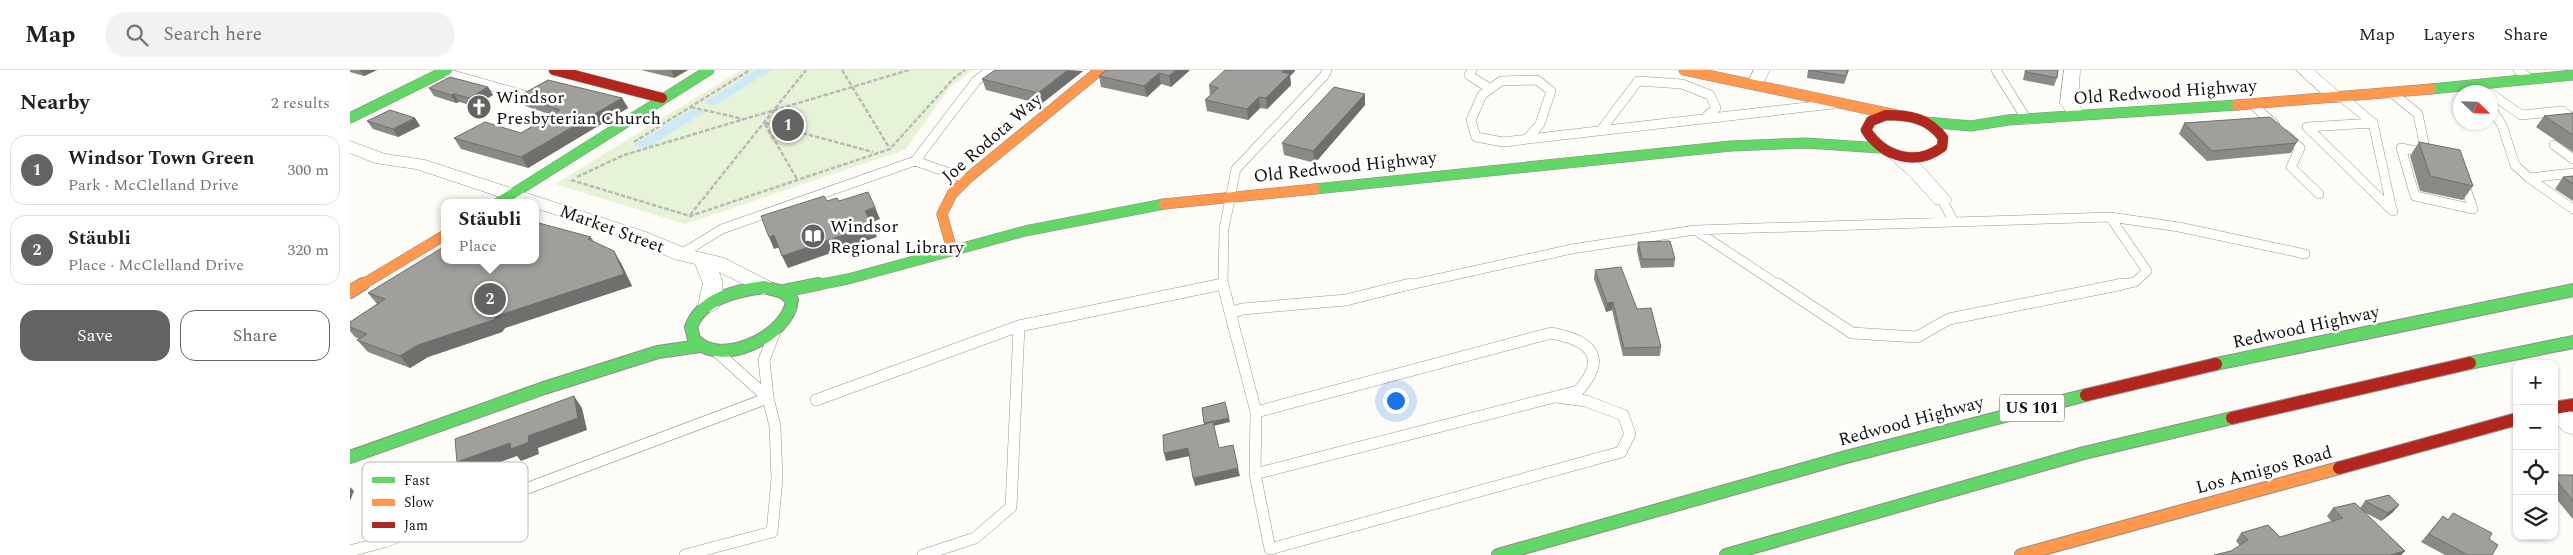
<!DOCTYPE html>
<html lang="en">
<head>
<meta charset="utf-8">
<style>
  body { margin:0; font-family:Spectral,serif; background:#f2f2f2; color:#202124 }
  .controls { position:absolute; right:15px; bottom:15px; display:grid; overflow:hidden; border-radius:10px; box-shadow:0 1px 4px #0004 }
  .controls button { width:45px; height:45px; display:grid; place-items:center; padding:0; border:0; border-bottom:1px solid #e0e0e0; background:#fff; color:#202124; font:25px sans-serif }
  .compass { position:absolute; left:2103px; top:15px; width:45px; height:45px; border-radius:50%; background:#fff; box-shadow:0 1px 4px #0004; rotate:113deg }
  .you { position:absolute; left:1045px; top:330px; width:18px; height:18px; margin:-12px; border:4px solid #fff; border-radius:50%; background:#1a73e8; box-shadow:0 0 0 8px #1a73e833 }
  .badge { display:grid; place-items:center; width:32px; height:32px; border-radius:50%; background:#646362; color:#fff; font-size:16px; font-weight:700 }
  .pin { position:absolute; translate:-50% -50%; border:2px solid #fff; box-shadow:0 1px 5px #0006 }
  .popup { position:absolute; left:91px; top:129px; width:98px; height:65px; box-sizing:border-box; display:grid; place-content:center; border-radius:10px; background:#fff; filter:drop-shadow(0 1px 4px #0005); font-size:16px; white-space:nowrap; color:#757577 }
  .popup b { font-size:19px; color:#202124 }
  .popup::after { content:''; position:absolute; left:50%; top:100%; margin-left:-10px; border:10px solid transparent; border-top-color:#fff }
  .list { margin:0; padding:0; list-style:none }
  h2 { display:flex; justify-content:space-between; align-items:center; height:65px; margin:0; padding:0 20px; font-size:21px }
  h2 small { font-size:16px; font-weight:400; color:#757577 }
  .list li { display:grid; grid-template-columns:32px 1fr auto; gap:15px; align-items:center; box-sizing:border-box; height:70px; margin:0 10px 10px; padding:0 10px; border:1px solid #e0e0e0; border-radius:15px }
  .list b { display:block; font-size:19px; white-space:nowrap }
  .list p { margin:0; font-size:16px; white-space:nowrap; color:#757577 }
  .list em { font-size:16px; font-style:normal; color:#757577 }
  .actions { display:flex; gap:10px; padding:15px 20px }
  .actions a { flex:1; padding:11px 0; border:1px solid #646362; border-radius:15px; text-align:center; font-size:18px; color:#646362 }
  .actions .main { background:#646362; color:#fff }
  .icon { flex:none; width:28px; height:28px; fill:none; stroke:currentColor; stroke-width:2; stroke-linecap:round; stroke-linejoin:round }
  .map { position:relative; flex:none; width:2223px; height:485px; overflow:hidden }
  header { display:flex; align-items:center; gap:30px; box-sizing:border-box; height:70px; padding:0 25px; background:#fff; border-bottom:1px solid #e0e0e0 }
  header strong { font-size:24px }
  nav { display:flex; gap:28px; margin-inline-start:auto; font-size:18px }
  .search { width:350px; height:45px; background:#f2f2f2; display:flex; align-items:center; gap:12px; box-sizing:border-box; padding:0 18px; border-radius:28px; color:#757577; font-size:19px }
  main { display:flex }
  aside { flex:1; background:#fff }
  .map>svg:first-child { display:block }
  .green { fill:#e7f3d7 }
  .water { fill:#cde8f7 }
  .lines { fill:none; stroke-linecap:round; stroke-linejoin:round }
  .lane-far1-casing { stroke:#979795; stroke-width:10 }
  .lane-casing { stroke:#979795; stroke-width:12 }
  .street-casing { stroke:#979795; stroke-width:1 }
  .fast-far1-casing { stroke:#8e8d8b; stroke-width:11 }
  .fast-casing { stroke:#8e8d8b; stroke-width:14 }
  .slow-far1-casing { stroke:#8e8d8b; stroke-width:11 }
  .slow-casing { stroke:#8e8d8b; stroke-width:14 }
  .jam-far1-casing { stroke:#8e8d8b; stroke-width:11 }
  .jam-casing { stroke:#8e8d8b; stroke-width:14 }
  .path { stroke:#b9b9b8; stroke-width:2.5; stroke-dasharray:4.5 2; stroke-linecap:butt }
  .lane-far1 { stroke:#fffffe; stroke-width:9 }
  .lane { stroke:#fffffe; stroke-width:11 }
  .street { fill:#fffffe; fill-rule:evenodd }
  .fast-far1 { stroke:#63d668; stroke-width:10 }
  .fast { stroke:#63d668; stroke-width:12 }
  .slow-far1 { stroke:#ff974d; stroke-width:10 }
  .slow { stroke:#ff974d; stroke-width:12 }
  .jam-far1 { stroke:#b3261e; stroke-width:10 }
  .jam { stroke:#b3261e; stroke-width:12 }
  .wall { fill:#8a8986 }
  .shaded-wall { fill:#716f6d }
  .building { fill:#a19f9c; stroke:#716f6d }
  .labels { text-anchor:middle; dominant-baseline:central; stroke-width:5; stroke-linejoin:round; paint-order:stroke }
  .shield { fill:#fff; stroke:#585858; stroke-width:1 }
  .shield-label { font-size:16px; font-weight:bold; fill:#111 }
  .street-label { font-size:18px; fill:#111; stroke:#fff }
  .poi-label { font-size:18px; fill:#111; stroke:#fff; text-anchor:start }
  .key { fill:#fff; stroke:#b8b8b8; stroke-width:1 }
  .key-label { font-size:14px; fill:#111 }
</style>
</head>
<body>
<header>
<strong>Map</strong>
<div class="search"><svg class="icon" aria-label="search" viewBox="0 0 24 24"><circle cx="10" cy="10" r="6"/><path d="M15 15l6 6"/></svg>Search here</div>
<nav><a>Map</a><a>Layers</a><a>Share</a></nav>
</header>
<main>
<aside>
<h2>Nearby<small>2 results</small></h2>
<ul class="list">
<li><span class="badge">1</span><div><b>Windsor Town Green</b><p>Park · McClelland Drive</p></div><em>300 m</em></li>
<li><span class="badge">2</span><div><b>Stäubli</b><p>Place · McClelland Drive</p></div><em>320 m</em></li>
</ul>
<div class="actions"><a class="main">Save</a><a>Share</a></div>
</aside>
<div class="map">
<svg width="2223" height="485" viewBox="0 0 2223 485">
  <rect width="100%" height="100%" fill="#fdfcf7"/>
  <path class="green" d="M391 0H623L600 17 555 80 335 154 205 114Z"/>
  <path class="water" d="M406 0H422L364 36 353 33Z
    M343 39 355 42 295 79 283 75Z"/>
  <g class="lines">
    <defs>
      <path id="lane-far1" d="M1122 0 1119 5 1140 19
        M1646 0 1677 50
        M2168 0 2180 9
        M92 2 174 25
        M2042 23 2068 44 2076 83 2051 78 2065 126 2123 139 2114 113
        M2140 23 2171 45 2212 41 2223 49
        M1992 27 2023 53 1957 57 2043 141
        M1902 34 1925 55
        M2140 37 2152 55 2165 95 2179 108
        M2023 53 2042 140
        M1251 60 1288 11 1332 14 1360 25 1366 38 1355 48
        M1936 65 1950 78 1941 97 1969 124
        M1177 69 1190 54 1201 21 1187 10 1151 11 1132 25 1121 50 1126 67 1153 72 1483 34
        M2204 75 2223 89
        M565 91 626 11 640 0
        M2223 103 2179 108 2223 139
        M1592 130 1604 152
        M1760 147 1797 201 1785 212 1766 216
        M1345 160 1430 216
        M331 184 372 159 565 91 617 109
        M870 216 873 215 874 159 886 99 974 6 977 0
        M1055 216 1222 179 1345 160 1760 147 1829 157 1955 184"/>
      <path id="lane" d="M1428 214 1502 263 1567 267 1599 249 1773 214
        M873 215 906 342 905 404 920 479 1271 382 1280 364 1273 345 1236 331 1206 327
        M881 243 892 239 996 230 1060 214
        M367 282 418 328
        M466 330 669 256 873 214
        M905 404 1228 321C1259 287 1240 270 1201 263L906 342
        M0 481 34 472 418 328
        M335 485 422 462 427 409 425 356 418 328 414 290 424 264
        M573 485 625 468 661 437 669 256"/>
      <path id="street" d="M1404 0H1420L1410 19 1404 20 1396 15Z
        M1714 0H1730L1728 33 1736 45 1733 49H1721L1710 33Z
        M1946 0H1964L1996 28 1993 32H1981Z
        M0 71 35 84 75 90 296 162 337 179 374 188 421 212 424 217 421 222 414 224 369 202C374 214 374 228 366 240L359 242 352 240 348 235 353 213 345 194 324 189 282 170 185 138V133H168L66 99 25 93 0 83Z
        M1545 80C1567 85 1584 110 1599 126L1602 130 1599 134H1585L1559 105 1536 85 1539 81Z
        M2204 332 2212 334 2223 343V365L2215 362 2204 353Z"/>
      <path id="fast-far1" d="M2081 19 2223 5
        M0 48 97 0
        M1576 52 1621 56 1658 50 1887 35
        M965 119 1381 76 1456 73 1530 78
        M148 133 359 0
        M462 216 498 209 675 161 814 134"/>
      <path id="fast" d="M414 217 433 222 442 230C439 266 369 299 344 269L341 257C352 228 386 221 414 217Z
        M433 221 468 214
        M2120 293 2223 272
        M1866 294 2223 220
        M0 387 194 318 308 282 350 276
        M1148 485 1496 387 1736 325
        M1376 485 1734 383 1882 348"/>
      <path id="slow-far1" d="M1334 0 1546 45
        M1887 35 2081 19
        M814 134 965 119
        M602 180 592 144 602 124 617 109 750 0
        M10 216 95 165"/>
      <path id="slow" d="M0 222 13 214
        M1671 485 1989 398"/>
      <path id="jam-far1" d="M204 0 312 28
        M1536 45C1559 45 1579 48 1593 68L1592 77C1566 97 1533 87 1516 60L1521 51Z"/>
      <path id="jam" d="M1736 325 1866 294
        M2204 338 2223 335
        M1882 348 2120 293
        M1989 398 2167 349"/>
    </defs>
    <use href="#lane-far1" class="lane-far1-casing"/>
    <use href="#lane" class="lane-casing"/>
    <use href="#street" class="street-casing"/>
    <use href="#fast-far1" class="fast-far1-casing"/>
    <use href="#fast" class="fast-casing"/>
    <use href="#slow-far1" class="slow-far1-casing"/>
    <use href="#slow" class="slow-casing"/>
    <use href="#jam-far1" class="jam-far1-casing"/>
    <use href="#jam" class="jam-casing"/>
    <path class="path" d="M492 0 540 79
      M341 37 393 49
      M415 53 523 82
      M415 54 447 109
      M284 72 400 0
      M227 107 274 85 559 0
      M221 110 340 146 540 79 604 8 615 0
      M340 145 456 0"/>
    <use href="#lane-far1" class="lane-far1"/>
    <use href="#lane" class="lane"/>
    <use href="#street" class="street"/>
    <use href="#fast-far1" class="fast-far1"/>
    <use href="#fast" class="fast"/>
    <use href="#slow-far1" class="slow-far1"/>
    <use href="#slow" class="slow"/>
    <use href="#jam-far1" class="jam-far1"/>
    <use href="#jam" class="jam"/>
  </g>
  <path class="wall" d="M0 0H27L14 6 0 2Z
    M291 0H338L324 8Z
    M756 0H840L821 17 811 14 797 27 751 17 749 6Z
    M1458 0H1499L1494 14 1457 8Z
    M1675 0H1708L1707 8 1704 16 1673 10Z
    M733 1 691 34 636 20 632 9Z
    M945 1 940 6 941 15 917 39 910 38 898 50 857 41 855 30 860 25 859 15Z
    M138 17 143 25 124 36 109 32 106 33 84 26 79 18Z
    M1015 24V35L965 93 934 85 932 73Z
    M169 26 272 28 278 38 178 98 111 79 104 68 171 63 202 45 175 36Z
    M2223 43V82L2186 57 2194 46Z
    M65 48 70 56 48 67 23 59 17 51Z
    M1834 53 1948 70 1941 83 1857 91 1829 64Z
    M2069 72 2123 116 2113 130 2070 121 2060 86Z
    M2223 106V131L2205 119 2213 107Z
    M241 167 244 172 271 193 282 216 155 258 152 262 78 287 60 298 18 282 7 270 9 269 5 267 0 261V252L27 234 18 223Z
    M1288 172 1325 189 1324 197 1291 198 1287 181Z
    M1245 200 1287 239 1311 277 1310 286H1273L1262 240 1256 242 1244 209Z
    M2204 405H2223V448H2222L2204 426Z
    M2015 431 2049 435 2042 443 2031 451 2014 442 2055 481 2051 485H1864L1881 481 1890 476 1886 471 1891 463 1930 467 1982 452 1977 446 1983 438H2010Z
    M2093 446 2098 449 2139 469 2142 485H2095L2071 472Z"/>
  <path class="shaded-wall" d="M10 0H27L14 6Z
    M321 0H338L324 8Z
    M718 0 733 1 691 34 688 23Z
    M826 0H840L821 17 819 6Z
    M934 0H945V1L940 6 941 15 917 39 916 28Z
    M809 3 811 14 797 27 794 16Z
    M138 17 143 25 124 36 119 28Z
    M104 24 109 32 106 33 101 25Z
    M1015 24V35L965 93 963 81Z
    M909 27 910 38 898 50 897 39Z
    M272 28 278 38 178 98 171 87Z
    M65 48 70 56 48 67 43 59Z
    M525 137 530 149 520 153 515 141Z
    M522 155 527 167 438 198 432 186Z
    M424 165 430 177 424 179 419 167Z
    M264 181 271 193 282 216 155 258 152 262 78 287 60 298 50 286 68 275 147 246Z
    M1263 232 1262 240 1256 242 1257 233Z
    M224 326 232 338 237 360 188 378 189 384 171 391 167 386 118 404 107 392Z
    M879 348 880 352 855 358 854 353Z
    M838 378 840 386 816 391 814 383Z
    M888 398 890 406 845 416 843 408Z
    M0 417 4 421 0 431Z
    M2049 435 2042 443 2031 451 2038 443Z
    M2055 481 2051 485H2040Z"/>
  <path class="building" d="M645 0H718L688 23 632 9Z
    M756 0H826L819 6 809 3 794 16 749 6Z
    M875 0H934L932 2 940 4 916 28 909 27 897 39 855 30 868 18 859 15Z
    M1458 0H1498L1496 6Z
    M1676 0H1708L1707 8 1676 2Z
    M100 7 138 17 119 28 104 24 101 25 79 18Z
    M198 10 272 28 171 87 104 68 135 52 171 63 210 40 169 26Z
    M984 17 1015 24 963 81 932 73Z
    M40 40 65 48 43 59 17 51Z
    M2223 43V65L2194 46Z
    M1920 47 1948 70 1946 73 1862 81 1834 53Z
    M2069 72 2110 80 2123 116 2080 106Z
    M2223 106V114L2213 107Z
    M518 122 525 137 515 141 522 155 432 186 424 165 419 167 411 146 474 126 477 131 487 128 489 131Z
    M185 152 241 167 238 169 264 181 274 204 147 246 143 250 68 275 50 286 7 270 17 264 0 257V252L35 229 18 223 95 176V190H185Z
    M1320 171 1325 189H1292L1288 172Z
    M1271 197 1287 239 1301 238 1311 277 1274 278 1263 232 1257 233 1245 200Z
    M224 326 228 348 178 366 179 372 161 379 160 373 107 392 105 369Z
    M875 332 879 348 854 353 852 338Z
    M863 352 869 378 883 375 888 398 843 408 838 378 814 383 813 365Z
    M2204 405H2223V431L2204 407Z
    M2039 425 2049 435 2038 443 2015 431Z
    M2005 433 2055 481 2040 485H1864L1881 481 1898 470 1891 463 1918 455 1930 467 1993 448 1983 438Z
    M2103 443 2142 463 2139 469 2148 475 2142 485H2118L2079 464 2093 446 2098 450Z"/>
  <defs>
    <symbol id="church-disc" viewBox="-11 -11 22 22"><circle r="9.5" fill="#646362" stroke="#fff"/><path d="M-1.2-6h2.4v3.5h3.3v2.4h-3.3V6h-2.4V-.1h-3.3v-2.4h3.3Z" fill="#fff"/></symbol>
    <symbol id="library-disc" viewBox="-11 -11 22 22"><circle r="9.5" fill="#646362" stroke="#fff"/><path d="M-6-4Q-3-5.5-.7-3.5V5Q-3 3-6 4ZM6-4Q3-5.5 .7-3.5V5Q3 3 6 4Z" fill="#fff"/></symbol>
  </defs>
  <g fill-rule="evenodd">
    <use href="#church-disc" x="115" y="23" width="28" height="28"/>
    <use href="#library-disc" x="449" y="152" width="28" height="28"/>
  </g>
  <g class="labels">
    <rect class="shield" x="1649.5" y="324.5" width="65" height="27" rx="4"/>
    <g class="shield-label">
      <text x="1682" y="338">US 101</text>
    </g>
    <g class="street-label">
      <text transform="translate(1815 22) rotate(-4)">Old Redwood Highway</text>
      <text transform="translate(642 68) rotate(-41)">Joe Rodota Way</text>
      <text transform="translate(995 97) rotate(-6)">Old Redwood Highway</text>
      <text transform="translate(262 159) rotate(20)">Market Street</text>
      <text transform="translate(1956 257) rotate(-12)">Redwood Highway</text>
      <text transform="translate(1561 351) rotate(-15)">Redwood Highway</text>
      <text transform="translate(1914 400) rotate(-15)">Los Amigos Road</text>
    </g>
    <g class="poi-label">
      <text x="146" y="27">Windsor<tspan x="146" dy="21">Presbyterian Church</tspan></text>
      <text x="480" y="156">Windsor<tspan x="480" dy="21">Regional Library</tspan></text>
    </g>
  </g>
  <rect x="12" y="392" width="166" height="80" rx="8" class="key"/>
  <rect x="22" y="407" width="23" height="6" fill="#63d668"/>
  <rect x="22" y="429" width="23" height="7" fill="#ff974d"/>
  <rect x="22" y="452" width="23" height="6" fill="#b3261e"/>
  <g class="key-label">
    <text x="54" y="415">Fast</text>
    <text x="54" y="437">Slow</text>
    <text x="54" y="460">Jam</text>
  </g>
</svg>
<div class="controls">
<button>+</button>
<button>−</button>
<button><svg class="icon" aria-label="locate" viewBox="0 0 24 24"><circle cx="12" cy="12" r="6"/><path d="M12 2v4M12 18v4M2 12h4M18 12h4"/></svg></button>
<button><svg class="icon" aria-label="layers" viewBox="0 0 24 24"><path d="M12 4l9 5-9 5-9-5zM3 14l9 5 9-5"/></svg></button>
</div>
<svg class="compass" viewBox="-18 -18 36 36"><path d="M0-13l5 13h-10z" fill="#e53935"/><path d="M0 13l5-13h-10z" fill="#757577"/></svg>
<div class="you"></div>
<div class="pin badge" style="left:438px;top:55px">1</div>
<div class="pin badge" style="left:140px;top:229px">2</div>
<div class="popup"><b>Stäubli</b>Place</div>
</div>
</main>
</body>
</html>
